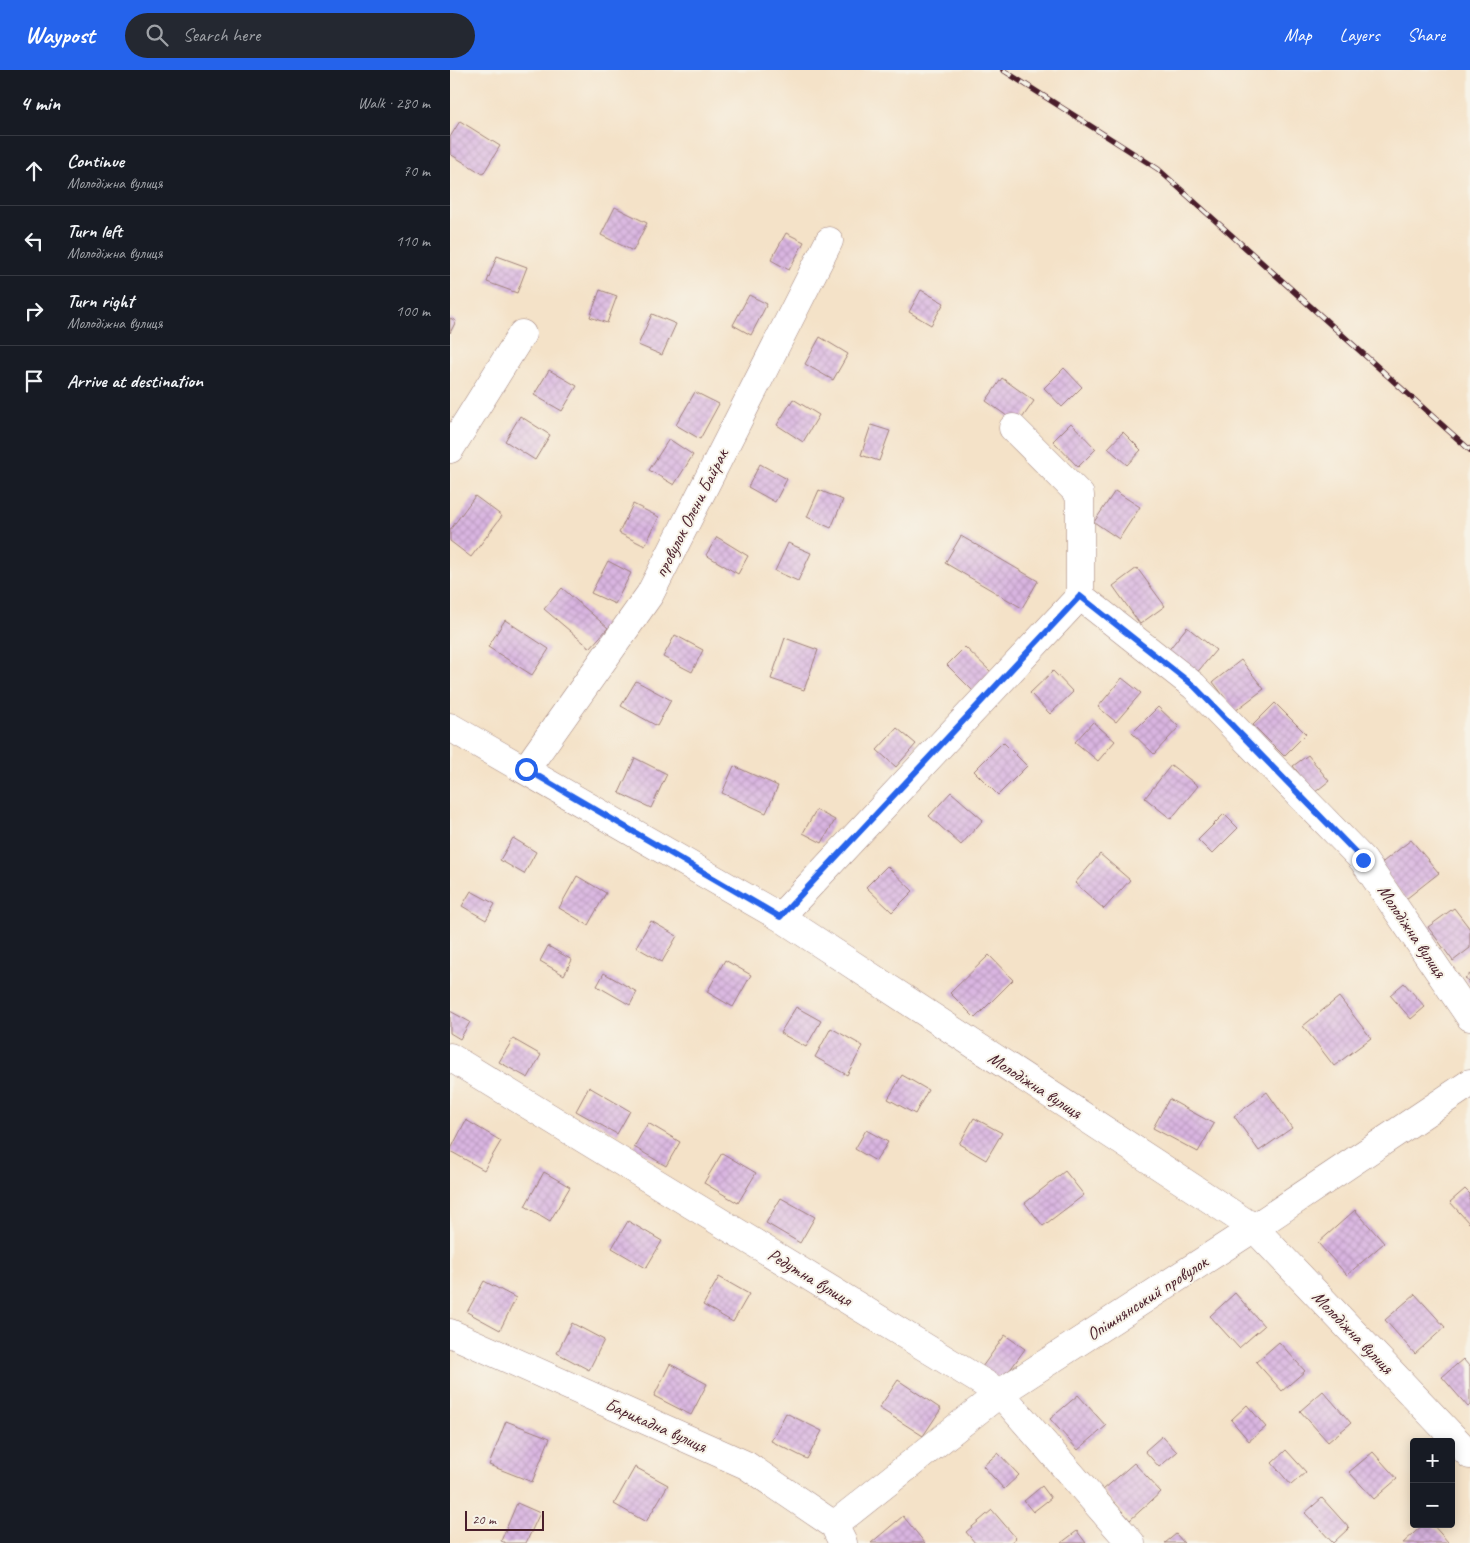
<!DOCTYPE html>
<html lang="en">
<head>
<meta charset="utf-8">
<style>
  body { margin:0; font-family:Caveat,sans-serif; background:#242831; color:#f1f3f6 }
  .controls { position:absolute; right:15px; bottom:15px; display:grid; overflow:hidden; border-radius:5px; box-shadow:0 2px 12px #0003 }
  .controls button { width:45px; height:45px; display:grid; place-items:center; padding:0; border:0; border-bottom:1px solid #363941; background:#171b24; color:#f1f3f6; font:25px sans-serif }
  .scale { position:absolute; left:15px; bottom:12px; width:79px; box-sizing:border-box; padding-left:5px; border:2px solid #4a1f2b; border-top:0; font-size:14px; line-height:18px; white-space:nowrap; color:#4a1f2b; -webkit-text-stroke:4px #f7f3e8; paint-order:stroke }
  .stop { position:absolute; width:15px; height:15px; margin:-11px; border:4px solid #2563eb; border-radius:50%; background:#fff }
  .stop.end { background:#2563eb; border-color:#fff; box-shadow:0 1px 5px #0008 }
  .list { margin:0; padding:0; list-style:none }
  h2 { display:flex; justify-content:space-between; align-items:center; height:65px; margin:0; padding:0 20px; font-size:21px }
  h2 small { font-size:16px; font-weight:400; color:#9ea1a6 }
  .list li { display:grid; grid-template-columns:32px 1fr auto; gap:15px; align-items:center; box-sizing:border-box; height:70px; padding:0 20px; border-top:1px solid #363941 }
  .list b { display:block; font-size:19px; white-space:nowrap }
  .list p { margin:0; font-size:16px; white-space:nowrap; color:#9ea1a6 }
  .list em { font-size:16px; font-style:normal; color:#9ea1a6 }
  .icon { flex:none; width:28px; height:28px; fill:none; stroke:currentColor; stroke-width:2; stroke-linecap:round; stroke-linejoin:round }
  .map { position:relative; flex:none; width:1020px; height:1473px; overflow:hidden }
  header { display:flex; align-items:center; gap:30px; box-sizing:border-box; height:70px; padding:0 25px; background:#2563eb; color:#fff }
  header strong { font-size:24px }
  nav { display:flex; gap:28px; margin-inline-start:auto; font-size:18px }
  .search { width:350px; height:45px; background:#242831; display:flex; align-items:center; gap:12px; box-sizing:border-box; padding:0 18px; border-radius:28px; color:#9ea1a6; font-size:19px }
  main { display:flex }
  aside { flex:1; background:#171b24 }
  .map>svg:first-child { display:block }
  .building { fill:url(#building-cross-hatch) }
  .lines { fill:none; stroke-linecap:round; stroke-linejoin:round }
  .minor-casing { stroke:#9f807a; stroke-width:29 }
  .minor { stroke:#fff; stroke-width:28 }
  .rail-casing { stroke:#4a1f2b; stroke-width:5.5 }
  .rail { stroke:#f7f3e8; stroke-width:4; stroke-dasharray:11; stroke-linecap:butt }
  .route { stroke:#2563eb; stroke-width:6 }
  .labels { text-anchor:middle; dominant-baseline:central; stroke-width:4; stroke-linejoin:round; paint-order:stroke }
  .street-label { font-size:18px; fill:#4a1f2b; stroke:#f7f3e8 }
</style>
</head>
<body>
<header>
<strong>Waypost</strong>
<div class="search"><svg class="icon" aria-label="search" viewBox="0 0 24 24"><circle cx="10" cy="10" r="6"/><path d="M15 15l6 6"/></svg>Search here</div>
<nav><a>Map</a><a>Layers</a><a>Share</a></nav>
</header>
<main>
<aside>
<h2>4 min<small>Walk · 280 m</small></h2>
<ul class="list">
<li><svg class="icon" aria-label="ahead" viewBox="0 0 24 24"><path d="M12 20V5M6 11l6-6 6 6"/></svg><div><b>Continue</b><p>Молодіжна вулиця</p></div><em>70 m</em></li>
<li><svg class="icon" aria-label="left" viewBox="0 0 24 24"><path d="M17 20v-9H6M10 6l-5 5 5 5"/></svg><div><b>Turn left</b><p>Молодіжна вулиця</p></div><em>110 m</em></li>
<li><svg class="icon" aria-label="right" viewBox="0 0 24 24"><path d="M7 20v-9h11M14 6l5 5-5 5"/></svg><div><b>Turn right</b><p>Молодіжна вулиця</p></div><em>100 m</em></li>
<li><svg class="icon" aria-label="arrive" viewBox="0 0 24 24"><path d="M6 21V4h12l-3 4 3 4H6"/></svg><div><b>Arrive at destination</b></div></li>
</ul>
</aside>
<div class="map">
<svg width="1020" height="1473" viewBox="0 0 1020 1473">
  <defs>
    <pattern id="building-cross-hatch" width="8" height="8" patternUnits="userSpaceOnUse" patternTransform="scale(1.25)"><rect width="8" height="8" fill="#d9b5e1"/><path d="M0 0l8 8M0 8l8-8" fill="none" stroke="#bc9bc1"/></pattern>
  </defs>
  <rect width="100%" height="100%" fill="#f7f3e8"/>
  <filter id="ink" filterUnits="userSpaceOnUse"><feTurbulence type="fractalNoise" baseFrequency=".02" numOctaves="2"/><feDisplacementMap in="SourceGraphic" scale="10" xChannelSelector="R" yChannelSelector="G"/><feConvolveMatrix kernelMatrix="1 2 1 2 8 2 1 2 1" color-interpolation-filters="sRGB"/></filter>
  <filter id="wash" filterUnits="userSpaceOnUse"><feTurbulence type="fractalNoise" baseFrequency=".0096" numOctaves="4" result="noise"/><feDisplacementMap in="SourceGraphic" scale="20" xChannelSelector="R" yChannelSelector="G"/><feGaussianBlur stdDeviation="1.12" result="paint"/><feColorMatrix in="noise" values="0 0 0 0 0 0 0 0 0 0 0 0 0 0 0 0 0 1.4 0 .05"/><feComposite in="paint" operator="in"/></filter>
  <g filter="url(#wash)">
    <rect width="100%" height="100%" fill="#f4e2c8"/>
    <g id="blocks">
      <path class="building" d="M10 51 50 76 33 104 0 84V67Z
        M165 137 197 153 183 181 151 165Z
        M336 163 354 172 339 200 321 190Z
        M47 186 77 197 67 223 37 212Z
        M150 220 167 226 157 253 140 247Z
        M471 220 494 233 481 255 459 242Z
        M299 225 317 234 301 265 283 255Z
        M202 244 226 254 212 285 188 275Z
        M0 248 6 251 0 263Z
        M370 267 398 284 383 310 355 294Z
        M614 298 632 317 612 337 594 318Z
        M99 300 127 316 112 341 84 325Z
        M552 308 584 331 568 354 536 331Z
        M245 322 269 334 250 369 226 355Z
        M343 329 369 345 353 372 327 355Z
        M70 346 100 365 85 390 55 371Z
        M621 353 646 379 628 397 603 371Z
        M421 355 440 361 429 391 411 385Z
        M673 362 691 380 677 395 658 378Z
        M219 369 243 385 224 415 199 400Z
        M310 394 337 409 325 432 298 417Z
        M369 420 393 430 381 458 357 447Z
        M665 421 690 437 669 469 644 452Z
        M25 426 52 446 21 487 0 471V460Z
        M183 434 209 447 195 476 169 463Z
        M511 466 588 511 572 538 495 493Z
        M267 467 298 486 288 504 256 485Z
        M338 473 361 483 348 511 325 501Z
        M158 491 181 503 165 534 141 523Z
        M687 498 715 536 690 554 663 516Z
        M112 518 158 558 140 578 94 539Z
        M55 550 99 579 82 605 38 577Z
        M737 557 766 580 745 605 717 582Z
        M225 565 253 580 242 602 213 587Z
        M335 568 368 580 354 620 321 609Z
        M515 577 541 602 523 621 497 595Z
        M791 590 814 619 785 641 763 612Z
        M603 601 623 622 600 644 580 623Z
        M672 608 691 623 666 652 648 637Z
        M186 611 221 630 207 656 171 636Z
        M825 633 856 664 834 686 803 655Z
        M708 637 729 657 704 684 682 663Z
        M643 652 665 671 648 691 625 672Z
        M447 658 466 674 446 697 427 680Z
        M553 672 577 696 548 725 524 701Z
        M858 685 879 711 864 723 843 696Z
        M185 688 217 704 201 738 169 723Z
        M721 695 748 716 721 749 695 728Z
        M284 696 328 716 316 743 272 723Z
        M501 722 533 750 511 775 479 746Z
        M366 740 385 750 372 773 353 763Z
        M774 744 788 758 762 784 748 770Z
        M63 768 86 782 74 804 50 790Z
        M961 770 989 803 956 829 929 795Z
        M650 784 680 810 654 839 625 813Z
        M437 796 463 821 442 842 416 817Z
        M127 806 156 823 138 855 109 838Z
        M21 821 45 834 36 850 12 836Z
        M1004 838 1020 859V878L1003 891 978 857Z
        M201 851 227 866 212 892 186 877Z
        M98 876 122 890 114 905 90 891Z
        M539 885 563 910 525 948 500 923Z
        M275 890 301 905 283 937 257 922Z
        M154 903 187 922 180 935 147 916Z
        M1020 904V915L1015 908Z
        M954 913 975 937 961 949 940 925Z
        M889 927 921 968 884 996 853 956Z
        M346 937 371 951 356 977 330 963Z
        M0 941 20 952 10 969 0 963Z
        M381 958 413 976 397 1005 365 987Z
        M63 969 91 985 78 1008 49 992Z
        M452 1005 478 1020 465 1044 438 1029Z
        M139 1017 180 1041 167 1064 126 1041Z
        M817 1022 842 1058 809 1081 784 1046Z
        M719 1029 764 1054 748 1082 703 1058Z
        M524 1048 552 1063 536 1090 509 1074Z
        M16 1050 51 1071 34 1100 0 1081Z
        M198 1053 230 1072 216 1096 184 1077Z
        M416 1060 438 1072 426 1091 405 1079Z
        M272 1083 306 1103 288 1133 254 1113Z
        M615 1101 634 1125 593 1156 575 1133Z
        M94 1102 120 1117 100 1151 75 1136Z
        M1015 1119 1020 1124V1152L1019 1153 1000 1132Z
        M331 1128 365 1147 350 1173 316 1153Z
        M905 1140 934 1173 897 1205 868 1173Z
        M178 1151 212 1171 196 1198 162 1178Z
        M269 1207 299 1224 283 1252 253 1235Z
        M34 1211 66 1228 50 1260 17 1242Z
        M785 1223 814 1256 789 1278 760 1246Z
        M965 1224 995 1257 965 1284 935 1250Z
        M122 1253 154 1270 139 1300 107 1283Z
        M555 1265 575 1279 552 1311 532 1297Z
        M829 1272 855 1301 832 1321 806 1292Z
        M1013 1289 1020 1297V1335L1018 1337 992 1307Z
        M220 1294 257 1314 241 1345 204 1326Z
        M448 1310 491 1339 473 1366 429 1338Z
        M873 1321 901 1353 878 1372 850 1341Z
        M628 1325 656 1356 628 1380 600 1349Z
        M797 1335 816 1357 799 1371 781 1350Z
        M336 1343 372 1361 357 1389 321 1371Z
        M56 1351 100 1368 82 1412 39 1395Z
        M712 1366 727 1382 709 1397 695 1381Z
        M836 1380 856 1402 841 1415 822 1393Z
        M923 1382 947 1409 924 1429 899 1402Z
        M548 1383 569 1405 554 1419 533 1396Z
        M684 1393 711 1422 680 1450 653 1420Z
        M185 1397 218 1415 196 1452 164 1434Z
        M592 1416 601 1428 583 1442 574 1431Z
        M872 1428 899 1458 883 1473 855 1443Z
        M67 1433 90 1443 76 1473H56L51 1471Z
        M542 1440 566 1468 560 1473H525L516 1462Z
        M453 1446 475 1473H421Z
        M974 1454H982L999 1473H953Z
        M627 1461 636 1473H611Z
        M726 1464 734 1473H715Z"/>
    </g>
  </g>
  <g filter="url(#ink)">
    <use href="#blocks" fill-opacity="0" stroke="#9f807a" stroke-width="1"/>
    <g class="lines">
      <defs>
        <path id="minor" d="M563 358 630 425V526
          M0 379 72 264
          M0 657 330 847 804 1158 1020 1385
          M76 699 200 524 379 171
          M330 847 630 526 744 616 913 790 1020 947
          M0 987 550 1323 681 1473
          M0 1263 296 1395 384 1455 393 1473
          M384 1455 550 1323 804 1158 1020 1013"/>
      </defs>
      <use href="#minor" class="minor-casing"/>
      <use href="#minor" class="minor"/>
      <defs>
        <path id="rail" d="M553 0 708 99 1020 380"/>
      </defs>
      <use href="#rail" class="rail-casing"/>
      <use href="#rail" class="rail"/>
    </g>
  </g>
  <g class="lines" filter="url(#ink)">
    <path class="route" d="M76 699 330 847 630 526 744 616 913 790"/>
  </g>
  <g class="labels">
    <g class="street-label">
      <text transform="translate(241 443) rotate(-63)">провулок Олени Байрак</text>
      <text transform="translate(962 861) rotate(56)">Молодіжна вулиця</text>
      <text transform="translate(585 1015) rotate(33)">Молодіжна вулиця</text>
      <text transform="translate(360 1207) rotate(31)">Редутна вулиця</text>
      <text transform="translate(697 1228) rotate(-33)">Опішнянський провулок</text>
      <text transform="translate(903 1262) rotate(46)">Молодіжна вулиця</text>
      <text transform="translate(206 1355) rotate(24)">Барикадна вулиця</text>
    </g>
  </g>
</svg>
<div class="controls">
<button>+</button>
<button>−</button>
</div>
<div class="scale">20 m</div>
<div class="stop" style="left:76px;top:699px"></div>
<div class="stop end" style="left:913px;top:790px"></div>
</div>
</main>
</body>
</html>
